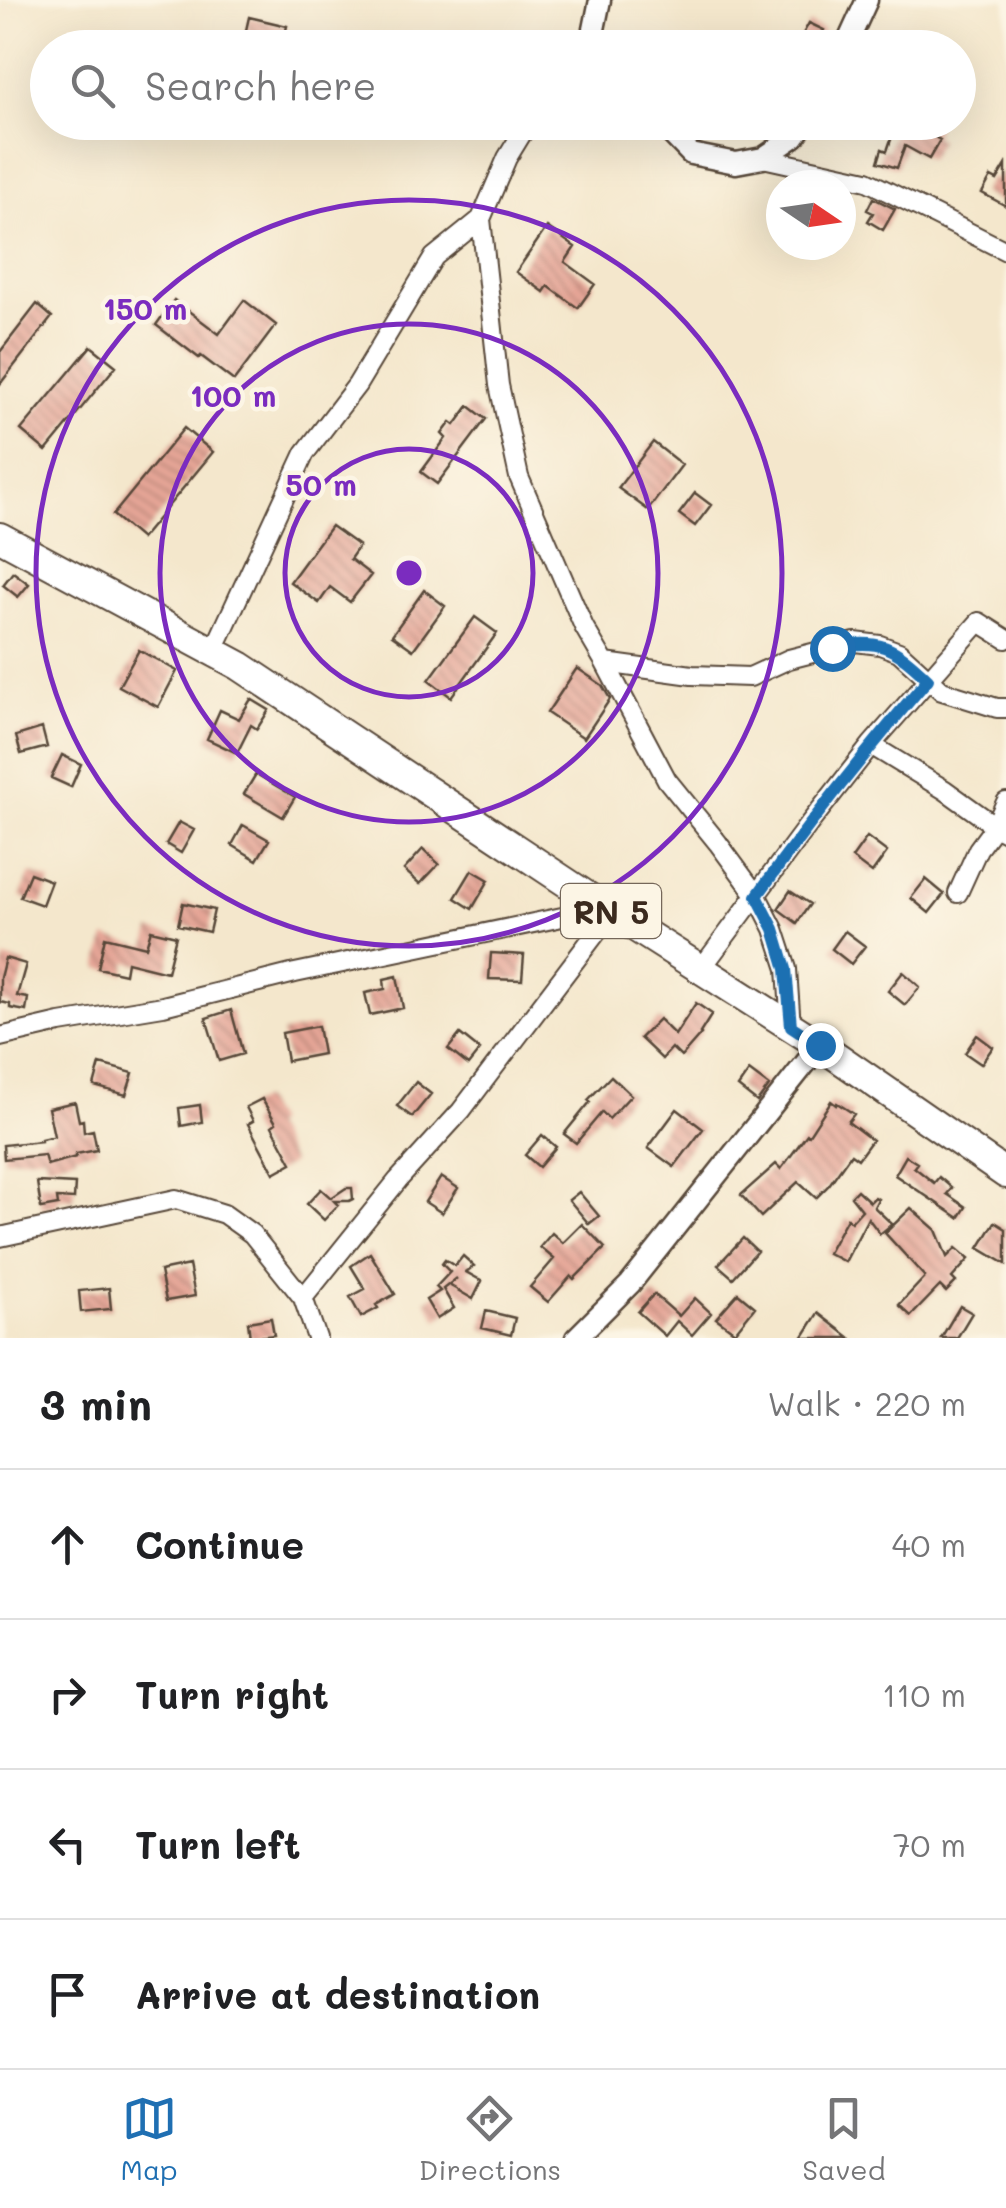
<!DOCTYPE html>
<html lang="en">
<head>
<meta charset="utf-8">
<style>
  body { margin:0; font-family:Mali,sans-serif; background:#f2f2f2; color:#202124 }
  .compass { position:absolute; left:766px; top:170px; width:90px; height:90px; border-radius:50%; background:#fff; box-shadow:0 10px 40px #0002; rotate:103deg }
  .stop { position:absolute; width:30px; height:30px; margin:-22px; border:8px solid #1f6fb2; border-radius:50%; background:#fff }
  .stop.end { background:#1f6fb2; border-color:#fff; box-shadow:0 2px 10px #0008 }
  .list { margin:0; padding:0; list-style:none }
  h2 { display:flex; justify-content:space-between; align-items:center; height:130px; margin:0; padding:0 40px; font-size:42px }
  h2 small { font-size:32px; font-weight:400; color:#757577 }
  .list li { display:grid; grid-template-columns:65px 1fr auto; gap:30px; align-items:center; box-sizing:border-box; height:150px; padding:0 40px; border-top:2px solid #e0e0e0 }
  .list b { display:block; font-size:38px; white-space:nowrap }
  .list em { font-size:32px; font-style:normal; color:#757577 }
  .icon { flex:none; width:55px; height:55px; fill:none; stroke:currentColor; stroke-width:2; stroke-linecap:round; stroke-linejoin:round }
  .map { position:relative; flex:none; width:1006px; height:1338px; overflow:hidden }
  .search { position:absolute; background:#fff; box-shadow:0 10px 40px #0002; left:30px; right:30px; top:30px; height:110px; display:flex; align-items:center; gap:25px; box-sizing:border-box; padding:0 35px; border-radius:55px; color:#757577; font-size:38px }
  .sheet { height:730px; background:#fff }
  nav { display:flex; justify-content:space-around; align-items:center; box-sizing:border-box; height:140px; border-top:2px solid #e0e0e0; background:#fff; font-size:28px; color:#757577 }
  nav a { display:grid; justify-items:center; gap:5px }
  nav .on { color:#1f6fb2 }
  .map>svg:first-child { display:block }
  .building { fill:url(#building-back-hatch) }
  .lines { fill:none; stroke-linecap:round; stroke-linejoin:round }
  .minor-casing { stroke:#574638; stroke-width:22 }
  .tertiary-casing { stroke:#574638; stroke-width:25 }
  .primary-casing { stroke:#574638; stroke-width:32 }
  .minor { stroke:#fff; stroke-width:18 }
  .tertiary { stroke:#fff; stroke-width:20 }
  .primary { stroke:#fff; stroke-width:28 }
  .route { stroke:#1f6fb2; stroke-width:12 }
  .ring { fill:none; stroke:#7b2cbf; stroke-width:5 }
  .labels { text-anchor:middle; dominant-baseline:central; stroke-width:9; stroke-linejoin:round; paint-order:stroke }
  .shield { fill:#fcf5e5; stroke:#75675a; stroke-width:2.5 }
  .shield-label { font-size:32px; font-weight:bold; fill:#3b2a1e }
  .centre { fill:#7b2cbf; stroke:#fcf5e5; stroke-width:5 }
  .ring-label { font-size:30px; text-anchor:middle; font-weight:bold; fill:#7b2cbf; stroke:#fcf5e5; stroke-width:9; stroke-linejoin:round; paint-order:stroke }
</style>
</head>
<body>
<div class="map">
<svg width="1006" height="1338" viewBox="0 0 1006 1338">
  <defs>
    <pattern id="building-back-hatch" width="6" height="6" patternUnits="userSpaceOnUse" patternTransform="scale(2.5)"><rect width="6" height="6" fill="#e5a596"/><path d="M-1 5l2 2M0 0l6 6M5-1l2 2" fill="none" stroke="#bb877a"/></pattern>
  </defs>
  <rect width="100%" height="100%" fill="#fcf5e5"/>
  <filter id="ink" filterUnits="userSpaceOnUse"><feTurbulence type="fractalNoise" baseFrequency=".01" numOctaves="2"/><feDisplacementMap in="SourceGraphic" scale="20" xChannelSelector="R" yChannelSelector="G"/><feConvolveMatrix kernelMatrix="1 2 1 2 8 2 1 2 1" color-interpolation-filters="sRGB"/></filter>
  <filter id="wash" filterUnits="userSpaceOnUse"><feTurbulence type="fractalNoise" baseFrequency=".0048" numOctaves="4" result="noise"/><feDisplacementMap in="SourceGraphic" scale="40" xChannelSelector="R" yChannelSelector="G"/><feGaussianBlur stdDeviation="2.25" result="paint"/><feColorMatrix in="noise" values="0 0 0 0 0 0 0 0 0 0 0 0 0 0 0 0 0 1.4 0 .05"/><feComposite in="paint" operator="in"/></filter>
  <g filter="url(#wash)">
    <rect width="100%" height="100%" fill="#f4e7cc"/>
    <g id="blocks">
      <path class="building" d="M249 17 287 26 282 48H242Z
        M809 23 824 30 815 48H807L798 43Z
        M897 122H937L935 137 940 140 929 159 905 146 897 168 878 162 882 149 887 151Z
        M1006 165V206L982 193 991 177 997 180Z
        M873 198 895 209 883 230 868 221 873 213 867 210Z
        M547 227 575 247 565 262 595 284 578 308 548 286 544 292 516 272Z
        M174 300 219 334 244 300 276 325 234 381 201 356 199 358 156 325Z
        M37 304 52 317 0 384V352Z
        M91 346 116 366 46 451 21 430Z
        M469 406 486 419 437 484 421 472 446 438 442 434 451 422 455 425Z
        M184 428 213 452 141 539 113 515Z
        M653 442 682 465 648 510 618 488Z
        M695 493 711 505 695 526 679 514Z
        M331 526 359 546 350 559 371 575 350 602 330 587 319 603 290 582Z
        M13 572 29 584 18 597 3 585Z
        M424 590 445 606 413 650 392 635Z
        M475 617 497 633 451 697 429 680Z
        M139 650 177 671 158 707 119 686Z
        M577 668 602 685 610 699 584 738 547 713Z
        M251 699 269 710 257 729 251 725 237 753 207 739 220 710 239 719Z
        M42 728 47 747 21 754 16 736Z
        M62 755 81 764 71 787 51 778Z
        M256 774 295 797 283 817 244 794Z
        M179 822 194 830 181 853 166 844Z
        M243 825 269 840 257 860 232 845Z
        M867 837 887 852 872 873 852 858Z
        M423 849 439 864 420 884 404 870Z
        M472 870 489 880 472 909 455 898Z
        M30 873 51 881 42 905 20 897Z
        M926 879 944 894 929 913 911 898Z
        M790 891 810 904 797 923 778 909Z
        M183 903 214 910 209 932 178 925Z
        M151 930 176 936 167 972 127 962 125 974 98 968 105 937 146 947Z
        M845 931 865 946 851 964 832 949Z
        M491 953 524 955 522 980 489 979Z
        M5 958 26 964 17 996 28 998 26 1011 10 1008V1004L0 1002V978Z
        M903 972 920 987 905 1005 888 991Z
        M397 976 403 1008 370 1015 365 993 385 989 384 979Z
        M696 1003 712 1014 700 1033 701 1034 681 1057 672 1048 662 1059 640 1038 659 1019 675 1035Z
        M231 1010 243 1054 219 1061 206 1018Z
        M318 1026 323 1054 287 1061 282 1033Z
        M460 1034 480 1050 468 1065 448 1049Z
        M977 1035 993 1047 981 1064 965 1053Z
        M100 1064 133 1073 126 1095 94 1086Z
        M749 1071 769 1086 757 1102 738 1087Z
        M611 1076 631 1095 609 1119 602 1112 576 1143 564 1134 590 1102 588 1100Z
        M416 1082 431 1094 412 1117 397 1106Z
        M262 1099 276 1123 272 1126 292 1163 274 1173 248 1124 253 1121 246 1107Z
        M831 1101 836 1105 837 1103 854 1114 848 1122 872 1140 858 1159 851 1154 829 1185 816 1198 798 1182 761 1217 741 1195 776 1164 781 1169 807 1134 809 1135Z
        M75 1102 79 1121 83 1120 84 1132 93 1130 97 1150 76 1154V1157L47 1165 44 1155 4 1159 3 1145 41 1141V1139L54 1136 48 1108Z
        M200 1105 202 1122 181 1126 179 1108Z
        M677 1109 703 1129 674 1167 648 1148Z
        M542 1135 556 1147 539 1167 525 1155Z
        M906 1156 917 1163 914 1167 934 1183 939 1177 952 1188 947 1194 966 1207 959 1218 895 1175Z
        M441 1177 458 1188 442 1213 425 1202Z
        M37 1182 75 1184 74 1199 57 1198 58 1205 41 1208Z
        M346 1188H352L353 1199 349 1201H334L338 1205 324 1220 307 1204 321 1189 331 1198Z
        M857 1190 870 1202 875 1197 878 1199 874 1207 892 1224 880 1234 868 1218 845 1262 828 1253 847 1218 851 1222 862 1210 851 1196Z
        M579 1192 599 1216 589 1224 569 1200Z
        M911 1208 936 1230 947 1257 956 1248 969 1259 952 1278 956 1282 946 1292 940 1286 911 1316 899 1305 925 1277 885 1233Z
        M995 1222 1006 1229V1264L979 1248Z
        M582 1224 605 1248 574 1279 571 1276 548 1302 530 1287 554 1259 540 1247 552 1233 563 1243Z
        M743 1238 757 1251 733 1278 718 1265Z
        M370 1253 395 1294 376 1305 378 1308 361 1317 350 1297 365 1289 351 1266Z
        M463 1256 474 1266 466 1272 482 1281 473 1299 449 1285 457 1278 443 1289 454 1308 437 1319 426 1300 440 1291 436 1287 450 1272 442 1264 445 1260 455 1266Z
        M189 1265 195 1296 166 1301 160 1271Z
        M109 1288 111 1309 81 1312 79 1291Z
        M738 1293 755 1307 735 1332 716 1318Z
        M654 1294 679 1316 695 1298 711 1313 692 1335 677 1321 665 1336 638 1312Z
        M960 1306 972 1313 957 1338H941Z
        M486 1311 515 1318 511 1335 482 1328Z
        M818 1313 850 1338H802Z
        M271 1318 274 1335 250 1338 248 1322Z"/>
    </g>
  </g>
  <g filter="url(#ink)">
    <use href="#blocks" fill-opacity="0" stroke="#574638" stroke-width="2.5"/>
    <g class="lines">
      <defs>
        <path id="minor" d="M529 122 507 158 481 219 499 385 519 477 584 627 605 663 692 675 750 677 789 659 832 648 855 642 880 645 899 652 942 691 997 708H1006
          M763 158 867 181 1006 251
          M213 652 305 453 357 385 434 257 481 219
          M605 663 667 780 718 843 757 896 774 929 787 969 791 1027
          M871 745 945 790 995 826 978 849 958 893
          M1006 802 995 826 1006 832
          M701 969 809 824 871 745 979 622 1006 639
          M0 1037 60 1023 163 1006 295 973 605 908
          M0 1237 176 1199 224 1214 252 1234 303 1298 317 1338
          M303 1298 398 1180 461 1111 612 912"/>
        <path id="tertiary" d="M596 48 592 39 600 0
          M845 48 867 0
          M660 122 691 154 736 163 763 158 794 137 805 122
          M576 1338 630 1284 820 1045"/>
        <path id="primary" d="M0 537 240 666 605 908 820 1045 1006 1174"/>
      </defs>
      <use href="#minor" class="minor-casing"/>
      <use href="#tertiary" class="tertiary-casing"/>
      <use href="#primary" class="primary-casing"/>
      <use href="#minor" class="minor"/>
      <use href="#tertiary" class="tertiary"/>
      <use href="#primary" class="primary"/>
    </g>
  </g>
  <g class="lines" filter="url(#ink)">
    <path class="route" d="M820 1045 791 1026 786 969 774 929 757 896C811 820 868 749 928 679 894 647 880 637 832 648"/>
  </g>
  <g class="ring">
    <circle cx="409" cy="573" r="124"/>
    <circle cx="409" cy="573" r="249"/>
    <circle cx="409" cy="573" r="373"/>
  </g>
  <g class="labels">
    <rect class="shield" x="561" y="884" width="100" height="54" rx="8"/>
    <g class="shield-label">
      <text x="611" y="911">RN 5</text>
    </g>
  </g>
  <circle cx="409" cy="573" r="15" class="centre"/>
  <g class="ring-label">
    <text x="145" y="320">150 m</text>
    <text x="233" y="407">100 m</text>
    <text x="321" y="496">50 m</text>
  </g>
</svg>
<svg class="compass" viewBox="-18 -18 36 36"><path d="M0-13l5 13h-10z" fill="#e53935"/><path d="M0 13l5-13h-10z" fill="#757577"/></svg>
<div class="stop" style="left:832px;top:648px"></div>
<div class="stop end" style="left:820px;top:1045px"></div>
<div class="search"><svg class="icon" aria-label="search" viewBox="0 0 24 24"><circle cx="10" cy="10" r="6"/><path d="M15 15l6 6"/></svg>Search here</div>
</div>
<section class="sheet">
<h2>3 min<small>Walk · 220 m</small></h2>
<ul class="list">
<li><svg class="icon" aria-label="ahead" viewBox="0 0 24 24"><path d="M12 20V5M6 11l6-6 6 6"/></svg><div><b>Continue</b></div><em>40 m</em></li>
<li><svg class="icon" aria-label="right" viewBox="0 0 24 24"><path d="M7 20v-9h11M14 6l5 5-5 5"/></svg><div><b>Turn right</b></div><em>110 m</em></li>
<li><svg class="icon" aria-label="left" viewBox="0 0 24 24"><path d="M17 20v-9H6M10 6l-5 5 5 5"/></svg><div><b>Turn left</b></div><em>70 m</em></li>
<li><svg class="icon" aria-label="arrive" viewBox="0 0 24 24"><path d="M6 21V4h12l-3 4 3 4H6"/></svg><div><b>Arrive at destination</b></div></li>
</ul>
</section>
<nav>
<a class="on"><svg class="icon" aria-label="map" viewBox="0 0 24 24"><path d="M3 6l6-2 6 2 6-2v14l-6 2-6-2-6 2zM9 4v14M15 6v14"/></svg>Map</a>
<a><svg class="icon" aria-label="directions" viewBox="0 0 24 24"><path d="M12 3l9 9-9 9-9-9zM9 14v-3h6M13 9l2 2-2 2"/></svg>Directions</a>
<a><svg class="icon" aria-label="saved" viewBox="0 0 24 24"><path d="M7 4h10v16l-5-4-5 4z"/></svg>Saved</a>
</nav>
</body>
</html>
